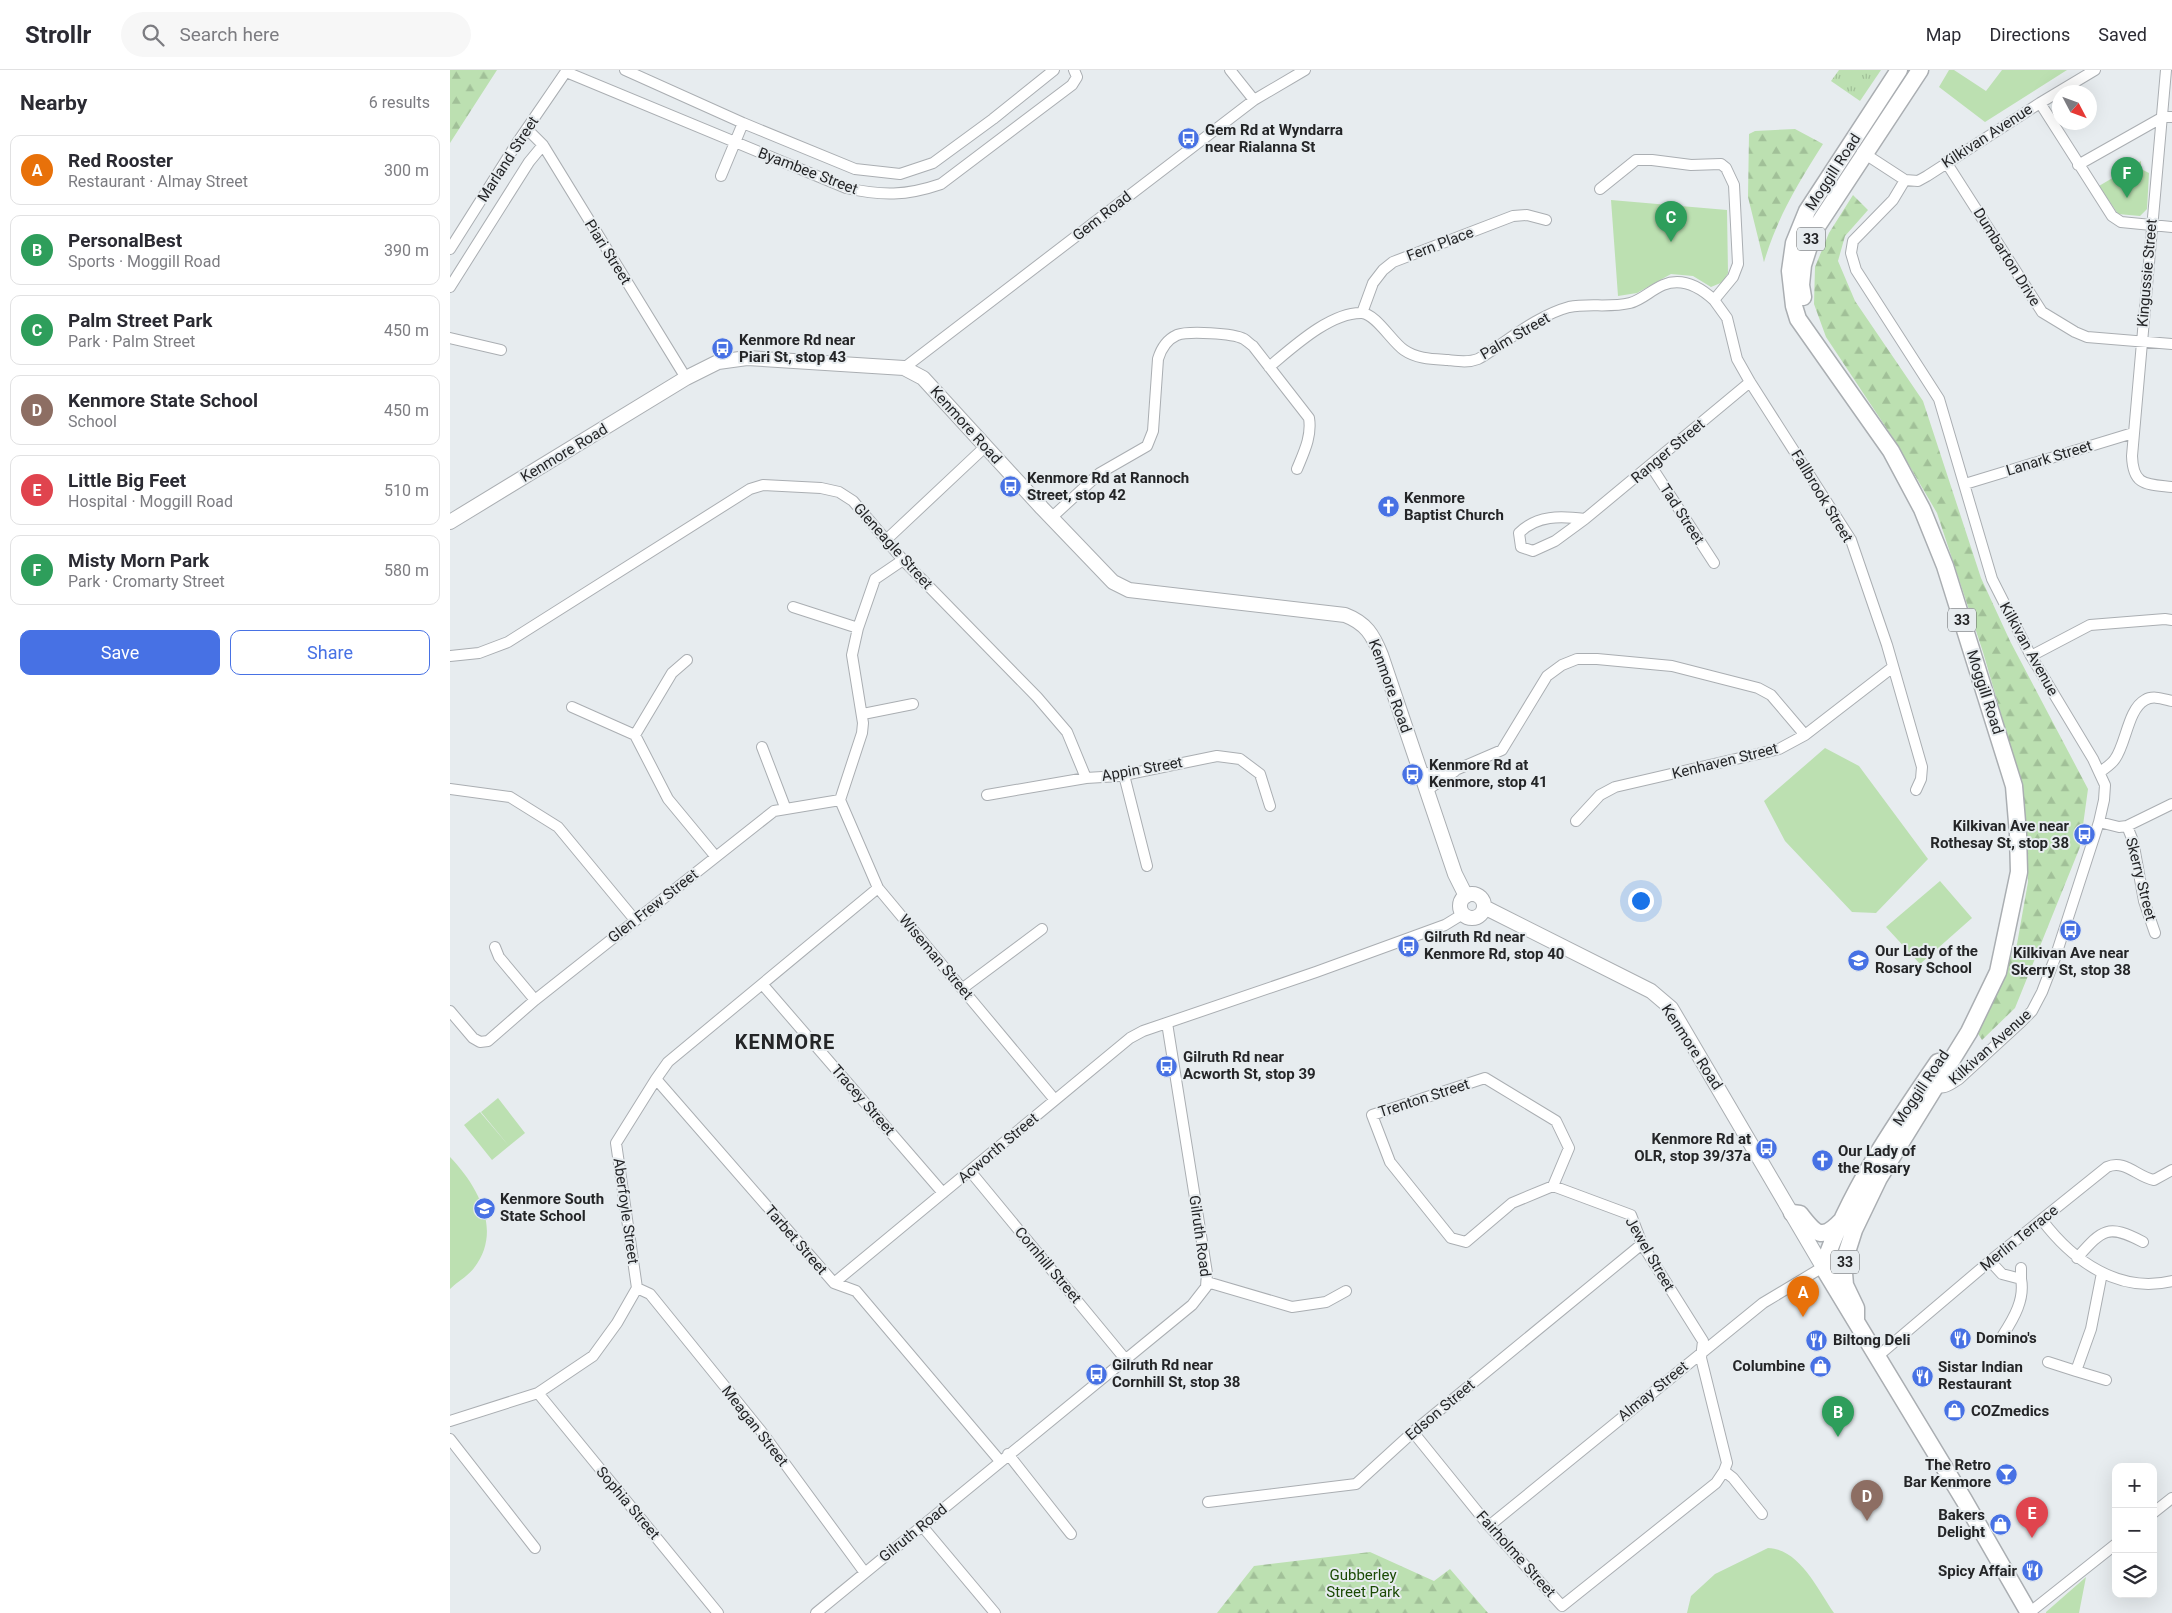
<!DOCTYPE html>
<html lang="en">
<head>
<meta charset="utf-8">
<style>
  body { margin:0; font-family:Roboto,sans-serif; background:#f7f7f7; color:#2b2b33 }
  .controls { position:absolute; right:15px; bottom:15px; display:grid; overflow:hidden; border-radius:10px; box-shadow:0 5px 20px #0002 }
  .controls button { width:45px; height:45px; display:grid; place-items:center; padding:0; border:0; border-bottom:1px solid #e1e1e2; background:#fff; color:#2b2b33; font:25px sans-serif }
  .compass { position:absolute; left:1602px; top:15px; width:45px; height:45px; border-radius:50%; background:#fff; box-shadow:0 5px 20px #0002; rotate:131deg }
  .you { position:absolute; left:1190px; top:830px; width:18px; height:18px; margin:-12px; border:4px solid #fff; border-radius:50%; background:#1a73e8; box-shadow:0 0 0 8px #1a73e833 }
  .badge { display:grid; place-items:center; width:32px; height:32px; border-radius:50%; background:#4771e4; color:#fff; font-size:16px; font-weight:700 }
  .pin { position:absolute; translate:-50% -41px; filter:drop-shadow(0 1px 2px #0008) }
  .pin::after { content:''; position:absolute; top:26px; width:18px; height:15px; background:inherit; clip-path:polygon(0 0,100% 0,50% 100%) }
  .list { margin:0; padding:0; list-style:none }
  h2 { display:flex; justify-content:space-between; align-items:center; height:65px; margin:0; padding:0 20px; font-size:21px }
  h2 small { font-size:16px; font-weight:400; color:#7c7c81 }
  .list li { display:grid; grid-template-columns:32px 1fr auto; gap:15px; align-items:center; box-sizing:border-box; height:70px; margin:0 10px 10px; padding:0 10px; border:1px solid #e1e1e2; border-radius:10px }
  .list b { display:block; font-size:19px; white-space:nowrap }
  .list p { margin:0; font-size:16px; white-space:nowrap; color:#7c7c81 }
  .list em { font-size:16px; font-style:normal; color:#7c7c81 }
  .actions { display:flex; gap:10px; padding:15px 20px }
  .actions a { flex:1; padding:11px 0; border:1px solid #4771e4; border-radius:10px; text-align:center; font-size:18px; color:#4771e4 }
  .actions .main { background:#4771e4; color:#fff }
  .icon { flex:none; width:28px; height:28px; fill:none; stroke:currentColor; stroke-width:2; stroke-linecap:round; stroke-linejoin:round }
  .map { position:relative; flex:none; width:1722px; height:1543px; overflow:hidden }
  header { display:flex; align-items:center; gap:30px; box-sizing:border-box; height:70px; padding:0 25px; background:#fff; border-bottom:1px solid #e1e1e2 }
  header strong { font-size:24px }
  nav { display:flex; gap:28px; margin-inline-start:auto; font-size:18px }
  .search { width:350px; height:45px; background:#f7f7f7; display:flex; align-items:center; gap:12px; box-sizing:border-box; padding:0 18px; border-radius:28px; color:#7c7c81; font-size:19px }
  main { display:flex }
  aside { flex:1; background:#fff }
  .map>svg:first-child { display:block }
  .grass { fill:url(#grass-tufts) }
  .forest { fill:url(#forest-firs) }
  .park { fill:#bce0b1 }
  .lines { fill:none; stroke-linecap:round; stroke-linejoin:round }
  .street-casing { stroke:#aaaeb2; stroke-width:12 }
  .secondary-casing { stroke:#aaaeb2; stroke-width:16 }
  .primary-casing { stroke:#aaaeb2; stroke-width:19 }
  .street { stroke:#fff; stroke-width:10 }
  .secondary { stroke:#fff; stroke-width:14 }
  .primary { stroke:#fff; stroke-width:16 }
  .labels { text-anchor:middle; dominant-baseline:central; stroke-width:4; stroke-linejoin:round; paint-order:stroke }
  .shield { fill:#e7ecef; stroke:#5e6163; stroke-width:1 }
  .shield-label { font-size:14px; font-weight:bold; fill:#242527 }
  .poi-label { font-size:15px; font-weight:bold; fill:#242527; stroke:#e7ecef; text-anchor:start }
  .street-label { font-size:15px; fill:#242527; stroke:#e7ecef }
  .park-label { font-size:15px; fill:#1b4a04; stroke:#e7ecef }
  .district-label { font-size:20px; font-weight:bold; letter-spacing:1px; fill:#242527; stroke:#e7ecef }
</style>
</head>
<body>
<header>
<strong>Strollr</strong>
<div class="search"><svg class="icon" aria-label="search" viewBox="0 0 24 24"><circle cx="10" cy="10" r="6"/><path d="M15 15l6 6"/></svg>Search here</div>
<nav><a>Map</a><a>Directions</a><a>Saved</a></nav>
</header>
<main>
<aside>
<h2>Nearby<small>6 results</small></h2>
<ul class="list">
<li><span class="badge" style="background:#e8710a">A</span><div><b>Red Rooster</b><p>Restaurant · Almay Street</p></div><em>300 m</em></li>
<li><span class="badge" style="background:#2e9e5b">B</span><div><b>PersonalBest</b><p>Sports · Moggill Road</p></div><em>390 m</em></li>
<li><span class="badge" style="background:#2e9e5b">C</span><div><b>Palm Street Park</b><p>Park · Palm Street</p></div><em>450 m</em></li>
<li><span class="badge" style="background:#8d6e63">D</span><div><b>Kenmore State School</b><p>School</p></div><em>450 m</em></li>
<li><span class="badge" style="background:#e0444e">E</span><div><b>Little Big Feet</b><p>Hospital · Moggill Road</p></div><em>510 m</em></li>
<li><span class="badge" style="background:#2e9e5b">F</span><div><b>Misty Morn Park</b><p>Park · Cromarty Street</p></div><em>580 m</em></li>
</ul>
<div class="actions"><a class="main">Save</a><a>Share</a></div>
</aside>
<div class="map">
<svg width="1722" height="1543" viewBox="0 0 1722 1543">
  <defs>
    <pattern id="grass-tufts" width="24" height="20" patternUnits="userSpaceOnUse" patternTransform="scale(1.25)"><rect width="24" height="20" fill="#bce0b1"/><path d="M3 7l-1-3M5 7V3M7 7l1-3M15 17l-1-3M17 17v-4M19 17l1-3" fill="none" stroke="#a1c098"/></pattern>
    <pattern id="forest-firs" width="22" height="20" patternUnits="userSpaceOnUse" patternTransform="scale(1.25)"><rect width="22" height="20" fill="#bce0b1"/><path d="M5 1l3.5 6h-7zM16 11l3.5 6h-7z" fill="#a1c098"/></pattern>
  </defs>
  <rect width="100%" height="100%" fill="#e7ecef"/>
  <path class="grass" d="M1389 0H1431L1410 31 1381 11Z"/>
  <path class="forest" d="M0 0H47L0 73Z
    M1345 59 1373 74C1347 115 1328 146 1314 192L1298 127 1299 64 1305 61Z
    M1403 125 1418 140 1395 166 1388 191 1405 231 1473 331 1531 508 1560 571 1638 719 1630 777 1565 938 1532 970 1527 962 1567 874 1578 812 1573 720 1533 582 1487 443 1445 371 1376 267 1364 234 1365 197 1379 163Z
    M920 1482 984 1511 1000 1499 1038 1543H767L804 1496Z"/>
  <path class="park" d="M1499 0H1504L1536 21 1552 0H1617L1535 52 1489 17Z
    M1691 91V99L1699 103 1697 139 1690 146 1668 144 1649 116Z
    M1161 130 1277 140 1278 203 1273 212 1261 217 1243 206 1221 204 1187 223 1168 226Z
    M1375 678 1409 696 1478 789 1426 843 1402 842 1335 771 1314 731Z
    M1490 811 1522 848 1470 894 1436 857Z
    M48 1028 75 1063 59 1076 31 1042Z
    M30 1042 59 1076 42 1090 14 1055Z
    M0 1087C28 1116 53 1161 24 1198 18 1206 7 1212 0 1219Z
    M1318 1478C1350 1479 1368 1520 1384 1543H1237L1241 1526 1265 1504Z
    M1636 1507 1629 1543H1596V1542Z"/>
  <g class="lines">
    <defs>
      <path id="street" d="M175 0 293 53 405 99 450 104 483 93 543 49 604 0
        M780 0 804 30
        M1716 0 1682 386C1683 416 1696 414 1722 417
        M116 2 396 118C432 126 456 126 491 114L622 15 627 7 624 0
        M1590 33 1662 146 1671 152 1722 157
        M77 59 93 75 236 308
        M1412 82 1455 110
        M1496 92 1592 242 1625 262 1637 267 1722 274
        M1628 95 1713 47H1722
        M271 106 293 53
        M0 179 67 73 117 0
        M0 217 79 92 93 75
        M1264 230 1277 248 1287 289 1300 312 1401 470 1437 575 1472 697 1471 709 1466 720
        M912 243 923 213 933 200 943 192 1063 146 1077 145 1096 150
        M0 268 51 280
        M819 297C842 278 880 242 912 243 926 244 942 272 954 280 967 289 983 289 998 290 1007 291 1018 293 1028 289 1034 286 1041 281 1047 277 1069 262 1093 244 1119 237 1139 233 1160 238 1180 233 1192 230 1201 220 1213 215 1232 207 1250 217 1264 230L1283 207 1288 194 1284 115 1276 98 1271 94 1241 95 1202 90H1186L1150 119
        M454 298 804 30 855 0
        M1201 396 1264 493
        M1515 414 1683 363
        M601 448 650 403 697 376 703 361 708 289C711 279 716 270 727 265 738 261 783 263 794 269 797 271 800 274 803 276L859 348C862 366 854 382 847 399
        M1135 449 1105 471 1083 481 1071 477 1069 463C1087 445 1110 446 1135 449L1300 312
        M436 470 536 376
        M343 537 408 558
        M0 586 29 583 58 572 300 419 313 415 371 418 389 422 403 431 453 490 587 627 617 662 636 708
        M1581 586 1640 555 1715 549 1722 550
        M237 590 222 603 185 665 218 729 266 787
        M122 637 185 665
        M413 644 463 634
        M312 677 335 737
        M1650 702C1655 698 1661 695 1665 689 1676 674 1678 639 1695 630 1703 625 1713 629 1722 631
        M972 704 1008 699 1052 680 1097 606 1112 595 1127 589H1147L1222 596 1308 618 1321 625 1355 665
        M674 705 697 796
        M0 719 60 727 108 757 185 850
        M977 720 1005 701
        M537 725 636 708 669 706 767 686 790 689 810 704 820 736
        M390 730 428 818 605 1030
        M390 730 412 663 413 653 402 585 408 558 425 509 453 490
        M1126 751 1150 725 1165 717 1329 679 1355 665 1443 597
        M1649 752 1669 757 1677 756 1722 734
        M1677 756 1683 771 1694 831 1705 863
        M45 877 49 887 85 930
        M313 915 493 1123
        M513 918 592 859
        M0 941 23 968 30 972 38 971 85 930 324 741 390 730
        M206 1009 384 1213 406 1221 550 1391
        M1483 1015C1493 1021 1500 1015 1509 1009L1571 952 1582 941 1592 922 1605 888 1649 752 1654 730 1655 715 1643 689 1581 586 1542 509 1489 329 1406 200 1401 183 1403 171 1443 130 1455 110 1468 111 1477 106 1590 33 1645 0
        M520 1101 676 1290
        M1103 1116 1119 1078 1106 1051 1035 1008 922 1045 940 1092 1001 1168 1016 1172 1062 1133 1103 1116 1181 1145 1192 1174 1253 1271 1251 1288 1277 1393 1274 1401 1283 1408 1312 1444
        M1592 1150C1623 1191 1669 1224 1722 1211
        M1627 1188C1652 1160 1657 1153 1693 1172
        M1540 1191 1552 1204 1571 1209C1575 1229 1564 1248 1553 1265
        M1571 1209V1198
        M757 1212 842 1237 876 1232 896 1221
        M384 1213 680 968 693 961 866 902 995 855 1013 844
        M187 1218 200 1224 311 1361 415 1503
        M1428 1286 1540 1191 1657 1097C1675 1089 1687 1107 1704 1110L1722 1100
        M1598 1292 1626 1301 1641 1259 1652 1203
        M1626 1301 1656 1310
        M88 1323 268 1543
        M0 1351 88 1323 143 1286 167 1253 187 1218 166 1073 206 1009 218 992 428 818
        M963 1362 1039 1456 1112 1536 1266 1413 1274 1401
        M0 1369 85 1478
        M558 1384 621 1464
        M758 1432 906 1414 963 1362 1192 1174
        M1703 1443 1722 1428
        M472 1456 545 1543
        M1039 1456 1313 1233 1373 1197
        M366 1543 742 1235 756 1217 757 1203 717 953
        M1579 1543 1666 1474"/>
      <path id="secondary" d="M0 452 236 308 268 292 297 288 454 298 473 308 592 438 663 512 679 520 895 545C916 553 923 565 931 585L1005 804 1016 826
        M1010 836a12 12 0 1 1 24 0a12 12 0 1 1-24 0Z
        M1034 837 1201 921 1221 938 1373 1197"/>
      <path id="primary" d="M1353 227 1351 215 1353 195 1364 161 1470 0
        M1488 992C1444 1056 1398 1123 1373 1197L1514 1430 1579 1543
        M1342 1143 1350 1144C1366 1165 1372 1171 1392 1150
        M1406 1251V1238L1395 1215 1394 1203 1396 1185 1404 1160 1429 1108 1519 962 1548 902 1569 802 1568 764 1564 716 1495 496 1472 439 1441 381 1348 249 1344 236 1340 201 1344 173 1357 141 1449 0"/>
    </defs>
    <use href="#street" class="street-casing"/>
    <use href="#secondary" class="secondary-casing"/>
    <use href="#primary" class="primary-casing"/>
    <use href="#street" class="street"/>
    <use href="#secondary" class="secondary"/>
    <use href="#primary" class="primary"/>
  </g>
  <defs>
    <symbol id="bus-disc" viewBox="-11 -11 22 22"><circle r="9.5" fill="#4771e4" stroke="#e7ecef"/><path d="M-5-6H5V4H4V6H2V4H-2V6H-4V4H-5ZM-3.5-4V0h7V-4ZM-3.5 1.2v1.5H-2V1.2ZM2 1.2v1.5H3.5V1.2Z" fill="#fff"/></symbol>
    <symbol id="church-disc" viewBox="-11 -11 22 22"><circle r="9.5" fill="#4771e4" stroke="#e7ecef"/><path d="M-1.2-6h2.4v3.5h3.3v2.4h-3.3V6h-2.4V-.1h-3.3v-2.4h3.3Z" fill="#fff"/></symbol>
    <symbol id="school-disc" viewBox="-11 -11 22 22"><circle r="9.5" fill="#4771e4" stroke="#e7ecef"/><path d="M0-5L7-2L0 1L-7-2ZM-4 1L0 2.5L4 1V4Q0 6-4 4Z" fill="#fff"/></symbol>
    <symbol id="restaurant-disc" viewBox="-11 -11 22 22"><circle r="9.5" fill="#4771e4" stroke="#e7ecef"/><path d="M-5-6h1v4h1v-4h1v4h1v-4h1v5L-1.5 .5V6h-2V.5L-5-1ZM5-6V6H3V1.5H1.5Q1.5-4 5-6Z" fill="#fff"/></symbol>
    <symbol id="shop-disc" viewBox="-11 -11 22 22"><circle r="9.5" fill="#4771e4" stroke="#e7ecef"/><path d="M-5-2.5h2.3a2.7 3.5 0 0 1 5.4 0H5L5.5 6h-11ZM-1.5-2.5h3a1.5 2.3 0 0 0-3 0Z" fill="#fff"/></symbol>
    <symbol id="bar-disc" viewBox="-11 -11 22 22"><circle r="9.5" fill="#4771e4" stroke="#e7ecef"/><path d="M-6-5H6L.8 .8V4.5H3.5V6h-7V4.5H-.8V.8Z" fill="#fff"/></symbol>
  </defs>
  <g fill-rule="evenodd">
    <use href="#bus-disc" x="726" y="56" width="25" height="25"/>
    <use href="#bus-disc" x="260" y="266" width="25" height="25"/>
    <use href="#bus-disc" x="548" y="404" width="25" height="25"/>
    <use href="#church-disc" x="926" y="424" width="25" height="25"/>
    <use href="#bus-disc" x="950" y="692" width="25" height="25"/>
    <use href="#bus-disc" x="1622" y="752" width="25" height="25"/>
    <use href="#bus-disc" x="1608" y="848" width="25" height="25"/>
    <use href="#bus-disc" x="946" y="864" width="25" height="25"/>
    <use href="#school-disc" x="1396" y="878" width="25" height="25"/>
    <use href="#bus-disc" x="704" y="984" width="25" height="25"/>
    <use href="#bus-disc" x="1304" y="1066" width="25" height="25"/>
    <use href="#church-disc" x="1360" y="1078" width="25" height="25"/>
    <use href="#school-disc" x="22" y="1126" width="25" height="25"/>
    <use href="#restaurant-disc" x="1498" y="1256" width="25" height="25"/>
    <use href="#restaurant-disc" x="1354" y="1258" width="25" height="25"/>
    <use href="#shop-disc" x="1358" y="1284" width="25" height="25"/>
    <use href="#bus-disc" x="634" y="1292" width="25" height="25"/>
    <use href="#restaurant-disc" x="1460" y="1294" width="25" height="25"/>
    <use href="#shop-disc" x="1492" y="1328" width="25" height="25"/>
    <use href="#bar-disc" x="1544" y="1392" width="25" height="25"/>
    <use href="#shop-disc" x="1538" y="1442" width="25" height="25"/>
    <use href="#restaurant-disc" x="1570" y="1488" width="25" height="25"/>
  </g>
  <g class="labels">
    <g class="shield">
      <rect x="1347" y="157.5" width="28" height="23" rx="4"/>
      <rect x="1498" y="538.5" width="28" height="23" rx="4"/>
      <rect x="1381" y="1180.5" width="28" height="23" rx="4"/>
    </g>
    <g class="shield-label">
      <text x="1361" y="169">33</text>
      <text x="1512" y="550">33</text>
      <text x="1395" y="1192">33</text>
    </g>
    <g class="poi-label">
      <text x="755" y="60">Gem Rd at Wyndarra<tspan x="755" dy="17">near Rialanna St</tspan></text>
      <text x="289" y="270">Kenmore Rd near<tspan x="289" dy="17">Piari St, stop 43</tspan></text>
      <text x="577" y="408">Kenmore Rd at Rannoch<tspan x="577" dy="17">Street, stop 42</tspan></text>
      <text x="954" y="428">Kenmore<tspan x="954" dy="17">Baptist Church</tspan></text>
      <text x="979" y="695">Kenmore Rd at<tspan x="979" dy="17">Kenmore, stop 41</tspan></text>
      <text x="1619" y="756" text-anchor="end">Kilkivan Ave near<tspan x="1619" dy="17">Rothesay St, stop 38</tspan></text>
      <text x="974" y="867">Gilruth Rd near<tspan x="974" dy="17">Kenmore Rd, stop 40</tspan></text>
      <text x="1425" y="881">Our Lady of the<tspan x="1425" dy="17">Rosary School</tspan></text>
      <text x="1621" y="883" text-anchor="middle">Kilkivan Ave near<tspan x="1621" dy="17">Skerry St, stop 38</tspan></text>
      <text x="733" y="987">Gilruth Rd near<tspan x="733" dy="17">Acworth St, stop 39</tspan></text>
      <text x="1301" y="1069" text-anchor="end">Kenmore Rd at<tspan x="1301" dy="17">OLR, stop 39/37a</tspan></text>
      <text x="1388" y="1081">Our Lady of<tspan x="1388" dy="17">the Rosary</tspan></text>
      <text x="50" y="1129">Kenmore South<tspan x="50" dy="17">State School</tspan></text>
      <text x="1526" y="1268">Domino's</text>
      <text x="1383" y="1270">Biltong Deli</text>
      <text x="662" y="1295">Gilruth Rd near<tspan x="662" dy="17">Cornhill St, stop 38</tspan></text>
      <text x="1355" y="1296" text-anchor="end">Columbine</text>
      <text x="1488" y="1297">Sistar Indian<tspan x="1488" dy="17">Restaurant</tspan></text>
      <text x="1521" y="1341">COZmedics</text>
      <text x="1541" y="1395" text-anchor="end">The Retro<tspan x="1541" dy="17">Bar Kenmore</tspan></text>
      <text x="1535" y="1445" text-anchor="end">Bakers<tspan x="1535" dy="17">Delight</tspan></text>
      <text x="1567" y="1501" text-anchor="end">Spicy Affair</text>
    </g>
    <g class="street-label">
      <text transform="translate(1537 66) rotate(-33)">Kilkivan Avenue</text>
      <text transform="translate(58 89) rotate(-57)">Marland Street</text>
      <text transform="translate(358 101) rotate(21)">Byambee Street</text>
      <text transform="translate(1383 102) rotate(-57)">Moggill Road</text>
      <text transform="translate(652 146) rotate(-38)">Gem Road</text>
      <text transform="translate(990 174) rotate(-21)">Fern Place</text>
      <text transform="translate(158 182) rotate(58)">Piari Street</text>
      <text transform="translate(1557 187) rotate(58)">Dumbarton Drive</text>
      <text transform="translate(1697 203) rotate(-85)">Kingussie Street</text>
      <text transform="translate(1065 266) rotate(-30)">Palm Street</text>
      <text transform="translate(516 355) rotate(48)">Kenmore Road</text>
      <text transform="translate(1218 381) rotate(-40)">Ranger Street</text>
      <text transform="translate(114 383) rotate(-31)">Kenmore Road</text>
      <text transform="translate(1599 388) rotate(-17)">Lanark Street</text>
      <text transform="translate(1372 426) rotate(59)">Fallbrook Street</text>
      <text transform="translate(1232 444) rotate(57)">Tad Street</text>
      <text transform="translate(443 476) rotate(48)">Gleneagle Street</text>
      <text transform="translate(1579 579) rotate(61)">Kilkivan Avenue</text>
      <text transform="translate(940 616) rotate(70)">Kenmore Road</text>
      <text transform="translate(1535 622) rotate(72)">Moggill Road</text>
      <text transform="translate(1275 691) rotate(-14)">Kenhaven Street</text>
      <text transform="translate(692 699) rotate(-10)">Appin Street</text>
      <text transform="translate(1691 809) rotate(76)">Skerry Street</text>
      <text transform="translate(203 836) rotate(-38)">Glen Frew Street</text>
      <text transform="translate(486 887) rotate(50)">Wiseman Street</text>
      <text transform="translate(1242 977) rotate(57)">Kenmore Road</text>
      <text transform="translate(1540 977) rotate(-42)">Kilkivan Avenue</text>
      <text transform="translate(1471 1018) rotate(-56)">Moggill Road</text>
      <text transform="translate(974 1028) rotate(-18)">Trenton Street</text>
      <text transform="translate(413 1030) rotate(49)">Tracey Street</text>
      <text transform="translate(548 1078) rotate(-40)">Acworth Street</text>
      <text transform="translate(176 1141) rotate(82)">Aberfoyle Street</text>
      <text transform="translate(750 1166) rotate(82)">Gilruth Road</text>
      <text transform="translate(1569 1168) rotate(-39)">Merlin Terrace</text>
      <text transform="translate(346 1170) rotate(49)">Tarbet Street</text>
      <text transform="translate(1200 1184) rotate(60)">Jewel Street</text>
      <text transform="translate(598 1195) rotate(50)">Cornhill Street</text>
      <text transform="translate(1203 1321) rotate(-39)">Almay Street</text>
      <text transform="translate(990 1340) rotate(-40)">Edson Street</text>
      <text transform="translate(305 1356) rotate(52)">Meagan Street</text>
      <text transform="translate(178 1433) rotate(50)">Sophia Street</text>
      <text transform="translate(463 1463) rotate(-39)">Gilruth Road</text>
      <text transform="translate(1066 1484) rotate(48)">Fairholme Street</text>
    </g>
    <g class="park-label">
      <text x="913" y="1505">Gubberley<tspan x="913" dy="17">Street Park</tspan></text>
    </g>
    <g class="district-label">
      <text x="335" y="972">KENMORE</text>
    </g>
  </g>
</svg>
<div class="controls">
<button>+</button>
<button>−</button>
<button><svg class="icon" aria-label="layers" viewBox="0 0 24 24"><path d="M12 4l9 5-9 5-9-5zM3 14l9 5 9-5"/></svg></button>
</div>
<svg class="compass" viewBox="-18 -18 36 36"><path d="M0-13l5 13h-10z" fill="#e53935"/><path d="M0 13l5-13h-10z" fill="#7c7c81"/></svg>
<div class="you"></div>
<div class="pin badge" style="left:1353px;top:1247px;background:#e8710a">A</div>
<div class="pin badge" style="left:1388px;top:1367px;background:#2e9e5b">B</div>
<div class="pin badge" style="left:1221px;top:172px;background:#2e9e5b">C</div>
<div class="pin badge" style="left:1417px;top:1451px;background:#8d6e63">D</div>
<div class="pin badge" style="left:1582px;top:1468px;background:#e0444e">E</div>
<div class="pin badge" style="left:1677px;top:128px;background:#2e9e5b">F</div>
</div>
</main>
</body>
</html>
